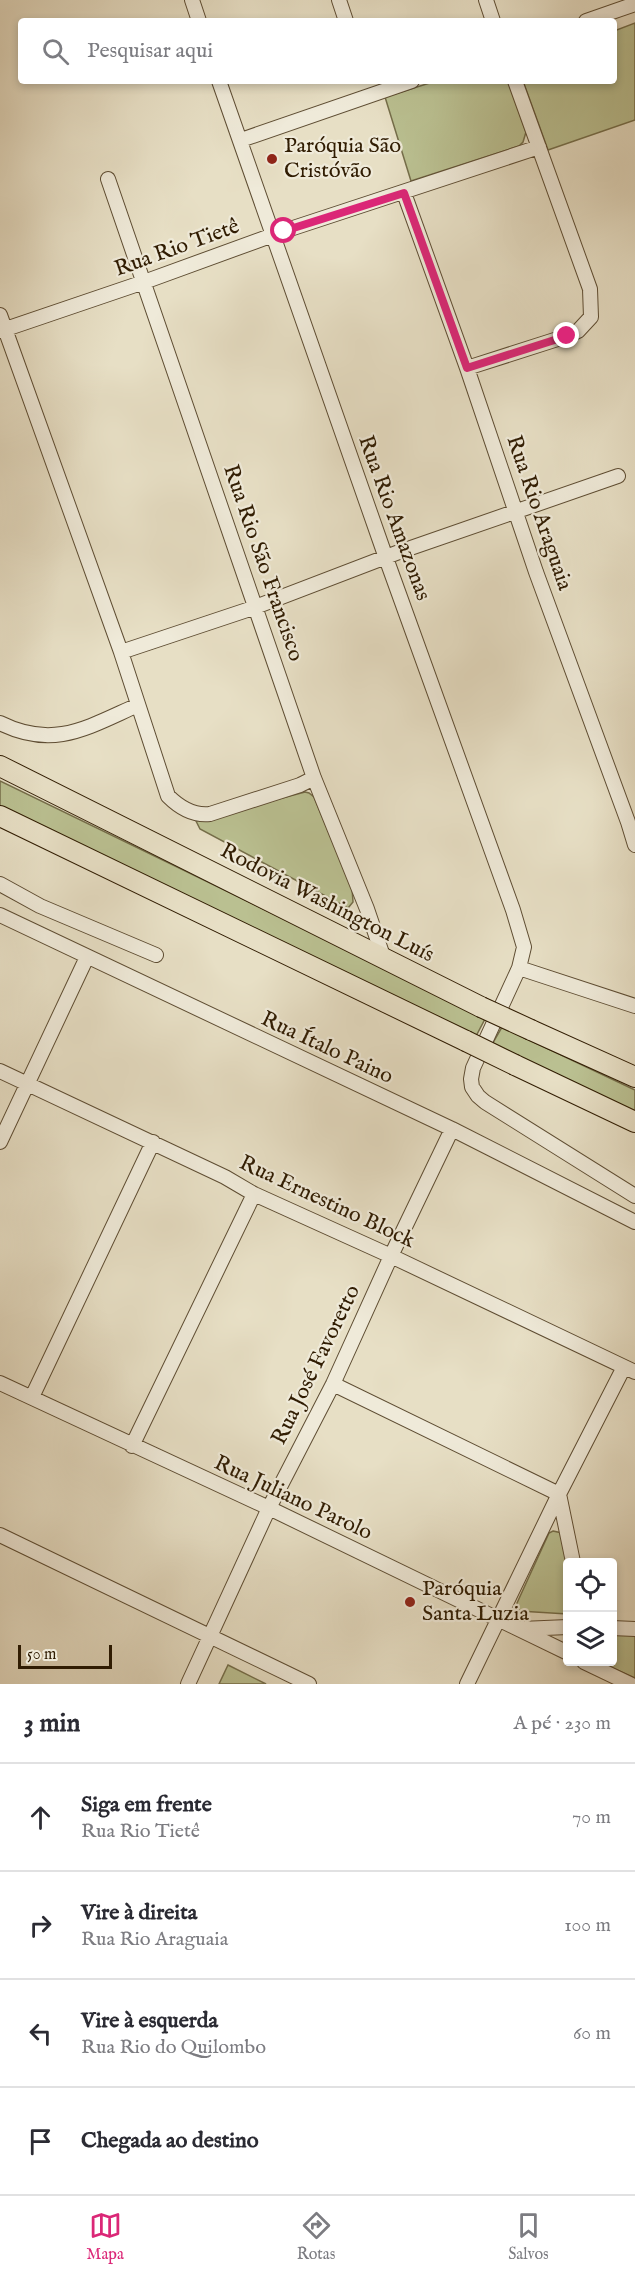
<!DOCTYPE html>
<html lang="pt">
<head>
<meta charset="utf-8">
<style>
  body { margin:0; font-family:"IM FELL English",serif; background:#f7f7f7; color:#2b2b33 }
  .controls { position:absolute; right:18px; bottom:18px; display:grid; overflow:hidden; border-radius:6px; box-shadow:0 3px 9px #0003 }
  .controls button { width:54px; height:54px; display:grid; place-items:center; padding:0; border:0; border-bottom:2px solid #e1e1e2; background:#fff; color:#2b2b33; font:30px sans-serif }
  .scale { position:absolute; left:18px; bottom:15px; width:94px; box-sizing:border-box; padding-left:6px; border:3px solid #301c02; border-top:0; font-size:16px; line-height:21px; white-space:nowrap; color:#301c02; -webkit-text-stroke:4px #efead9; paint-order:stroke }
  .stop { position:absolute; width:18px; height:18px; margin:-14px; border:4px solid #db2777; border-radius:50%; background:#fff }
  .stop.end { background:#db2777; border-color:#fff; box-shadow:0 2px 6px #0008 }
  .list { margin:0; padding:0; list-style:none }
  h2 { display:flex; justify-content:space-between; align-items:center; height:78px; margin:0; padding:0 24px; font-size:26px }
  h2 small { font-size:20px; font-weight:400; color:#7c7c81 }
  .list li { display:grid; grid-template-columns:39px 1fr auto; gap:18px; align-items:center; box-sizing:border-box; height:108px; padding:0 24px; border-top:2px solid #e1e1e2 }
  .list b { display:block; font-size:22px; white-space:nowrap }
  .list p { margin:0; font-size:20px; white-space:nowrap; color:#7c7c81 }
  .list em { font-size:20px; font-style:normal; color:#7c7c81 }
  .icon { flex:none; width:33px; height:33px; fill:none; stroke:currentColor; stroke-width:2; stroke-linecap:round; stroke-linejoin:round }
  .map { position:relative; flex:none; width:635px; height:1684px; overflow:hidden }
  .search { position:absolute; background:#fff; box-shadow:0 3px 9px #0003; left:18px; right:18px; top:18px; height:66px; display:flex; align-items:center; gap:15px; box-sizing:border-box; padding:0 21px; border-radius:6px; color:#7c7c81; font-size:22px }
  .sheet { height:510px; background:#fff }
  nav { display:flex; justify-content:space-around; align-items:center; box-sizing:border-box; height:84px; border-top:2px solid #e1e1e2; background:#fff; font-size:16px; color:#7c7c81 }
  nav a { display:grid; justify-items:center; gap:3px }
  nav .on { color:#db2777 }
  .map>svg:first-child { display:block }
  .green { fill:#bac091; stroke:#756e4a; stroke-width:1.5 }
  .lines { fill:none; stroke-linecap:round; stroke-linejoin:round }
  .minor-casing { stroke:#5e4d33; stroke-width:16 }
  .highway-casing { stroke:#301c02; stroke-width:22 }
  .minor { stroke:#efead9; stroke-width:14 }
  .highway { stroke:#e7dfc5; stroke-width:20 }
  .highway-bridge-casing { stroke:#301c02; stroke-width:22; stroke-linecap:butt }
  .highway-bridge { stroke:#e7dfc5; stroke-width:20 }
  .route { stroke:#db2777; stroke-width:8 }
  .poi-dot { fill:#8f2418; stroke:#efead9; stroke-width:2 }
  .labels { text-anchor:middle; dominant-baseline:central; stroke-width:4.5; stroke-linejoin:round; paint-order:stroke }
  .poi-label { font-size:22px; fill:#301c02; stroke:#efead9; text-anchor:start }
  .street-label { font-size:22px; fill:#301c02; stroke:#efead9 }
</style>
</head>
<body>
<div class="map">
<svg width="635" height="1684" viewBox="0 0 635 1684">
  <rect width="100%" height="100%" fill="#e7dfc5"/>
  <filter id="stains"><feTurbulence type="fractalNoise" baseFrequency=".00333" numOctaves="4"/><feColorMatrix values="0 0 0 0 .2 0 0 0 0 .09 0 0 0 0 .02 0 0 0 .5 -.17"/></filter>
  <radialGradient id="worn" r=".72"><stop offset=".6" stop-color="#630" stop-opacity="0"/><stop offset="1" stop-color="#630" stop-opacity=".3"/></radialGradient>
  <path class="green" d="M635 23V120L548 150 523 81H614V31Z
    M436 81H508L526 132 523 142 519 146 411 181 385 97Z
    M0 781 486 1017 475 1038 0 810Z
    M305 792 309 793 314 797 352 888 353 902 348 908 200 829 196 821Z
    M502 1027 635 1090V1113L491 1046Z
    M553 1531 562 1533 568 1562 567 1614 519 1611 517 1603 549 1533Z
    M613 1634 635 1635V1678L599 1662H612Z
    M228 1665 266 1684H219Z"/>
  <g class="lines">
    <defs>
      <path id="minor" d="M192 0 199 21
        M339 0 346 21
        M486 0 493 21
        M586 21 635 4
        M219 81 386 558 513 910 524 947 519 968 473 1068 471 1079 472 1087 478 1096 485 1102 635 1196
        M241 140 412 81
        M108 179 314 778 367 909 384 959
        M404 193 467 368 536 572 628 822 635 845
        M0 315 121 652 168 796C180 808 193 816 210 814L300 785 314 778
        M0 331 144 282 284 231 539 147
        M467 368 567 336 578 331 591 317 590 289 515 81
        M121 652 250 609 399 552 618 476
        M0 723C54 750 88 727 138 705
        M0 884 40 906 156 955
        M0 915 452 1129 635 1222
        M519 968 635 1006
        M0 1071 225 1177 254 1194 391 1256 635 1372
        M0 1142 87 957
        M0 1383 269 1508 568 1653
        M333 1384 559 1494 573 1562
        M32 1397 153 1142
        M132 1446 254 1194
        M0 1535 309 1684
        M612 1628 635 1629
        M521 1629 568 1627
        M584 1662 630 1684
        M188 1684 269 1508 333 1384 391 1256 452 1129
        M467 1684 559 1494 624 1367"/>
      <path id="highway" d="M0 766 481 1007
        M0 816 466 1041
        M531 1030 635 1077
        M515 1065 635 1122"/>
    </defs>
    <use href="#minor" class="minor-casing"/>
    <use href="#highway" class="highway-casing"/>
    <use href="#minor" class="minor"/>
    <use href="#highway" class="highway"/>
    <defs>
      <path id="highway-bridge" d="M481 1007 531 1030
        M466 1041 515 1065"/>
    </defs>
    <use href="#highway-bridge" class="highway-bridge-casing"/>
    <use href="#highway-bridge" class="highway-bridge"/>
  </g>
  <g class="lines">
    <path class="route" d="M284 231 404 193 467 368 567 336"/>
  </g>
  <g class="poi-dot">
    <circle cx="272" cy="159" r="6"/>
    <circle cx="410" cy="1602" r="6"/>
  </g>
  <g class="labels">
    <g class="poi-label">
      <text x="284" y="146">Paróquia São<tspan x="284" dy="25">Cristóvão</tspan></text>
      <text x="422" y="1589">Paróquia<tspan x="422" dy="25">Santa Luzia</tspan></text>
    </g>
    <g class="street-label">
      <text transform="translate(177 248) rotate(-20)">Rua Rio Tietê</text>
      <text transform="translate(539 513) rotate(71)">Rua Rio Araguaia</text>
      <text transform="translate(394 518) rotate(70)">Rua Rio Amazonas</text>
      <text transform="translate(263 563) rotate(71)">Rua Rio São Francisco</text>
      <text transform="translate(327 903) rotate(27)">Rodovia Washington Luís</text>
      <text transform="translate(327 1048) rotate(25)">Rua Ítalo Paino</text>
      <text transform="translate(327 1202) rotate(25)">Rua Ernestino Block</text>
      <text transform="translate(316 1365) rotate(-64)">Rua José Favoretto</text>
      <text transform="translate(293 1498) rotate(25)">Rua Juliano Parolo</text>
    </g>
  </g>
  <rect width="100%" height="100%" filter="url(#stains)"/>
  <rect width="100%" height="100%" fill="url(#worn)"/>
</svg>
<div class="controls">
<button><svg class="icon" aria-label="locate" viewBox="0 0 24 24"><circle cx="12" cy="12" r="6"/><path d="M12 2v4M12 18v4M2 12h4M18 12h4"/></svg></button>
<button><svg class="icon" aria-label="layers" viewBox="0 0 24 24"><path d="M12 4l9 5-9 5-9-5zM3 14l9 5 9-5"/></svg></button>
</div>
<div class="scale">50 m</div>
<div class="stop" style="left:284px;top:231px"></div>
<div class="stop end" style="left:567px;top:336px"></div>
<div class="search"><svg class="icon" aria-label="search" viewBox="0 0 24 24"><circle cx="10" cy="10" r="6"/><path d="M15 15l6 6"/></svg>Pesquisar aqui</div>
</div>
<section class="sheet">
<h2>3 min<small>A pé · 230 m</small></h2>
<ul class="list">
<li><svg class="icon" aria-label="ahead" viewBox="0 0 24 24"><path d="M12 20V5M6 11l6-6 6 6"/></svg><div><b>Siga em frente</b><p>Rua Rio Tietê</p></div><em>70 m</em></li>
<li><svg class="icon" aria-label="right" viewBox="0 0 24 24"><path d="M7 20v-9h11M14 6l5 5-5 5"/></svg><div><b>Vire à direita</b><p>Rua Rio Araguaia</p></div><em>100 m</em></li>
<li><svg class="icon" aria-label="left" viewBox="0 0 24 24"><path d="M17 20v-9H6M10 6l-5 5 5 5"/></svg><div><b>Vire à esquerda</b><p>Rua Rio do Quilombo</p></div><em>60 m</em></li>
<li><svg class="icon" aria-label="arrive" viewBox="0 0 24 24"><path d="M6 21V4h12l-3 4 3 4H6"/></svg><div><b>Chegada ao destino</b></div></li>
</ul>
</section>
<nav>
<a class="on"><svg class="icon" aria-label="map" viewBox="0 0 24 24"><path d="M3 6l6-2 6 2 6-2v14l-6 2-6-2-6 2zM9 4v14M15 6v14"/></svg>Mapa</a>
<a><svg class="icon" aria-label="directions" viewBox="0 0 24 24"><path d="M12 3l9 9-9 9-9-9zM9 14v-3h6M13 9l2 2-2 2"/></svg>Rotas</a>
<a><svg class="icon" aria-label="saved" viewBox="0 0 24 24"><path d="M7 4h10v16l-5-4-5 4z"/></svg>Salvos</a>
</nav>
</body>
</html>
